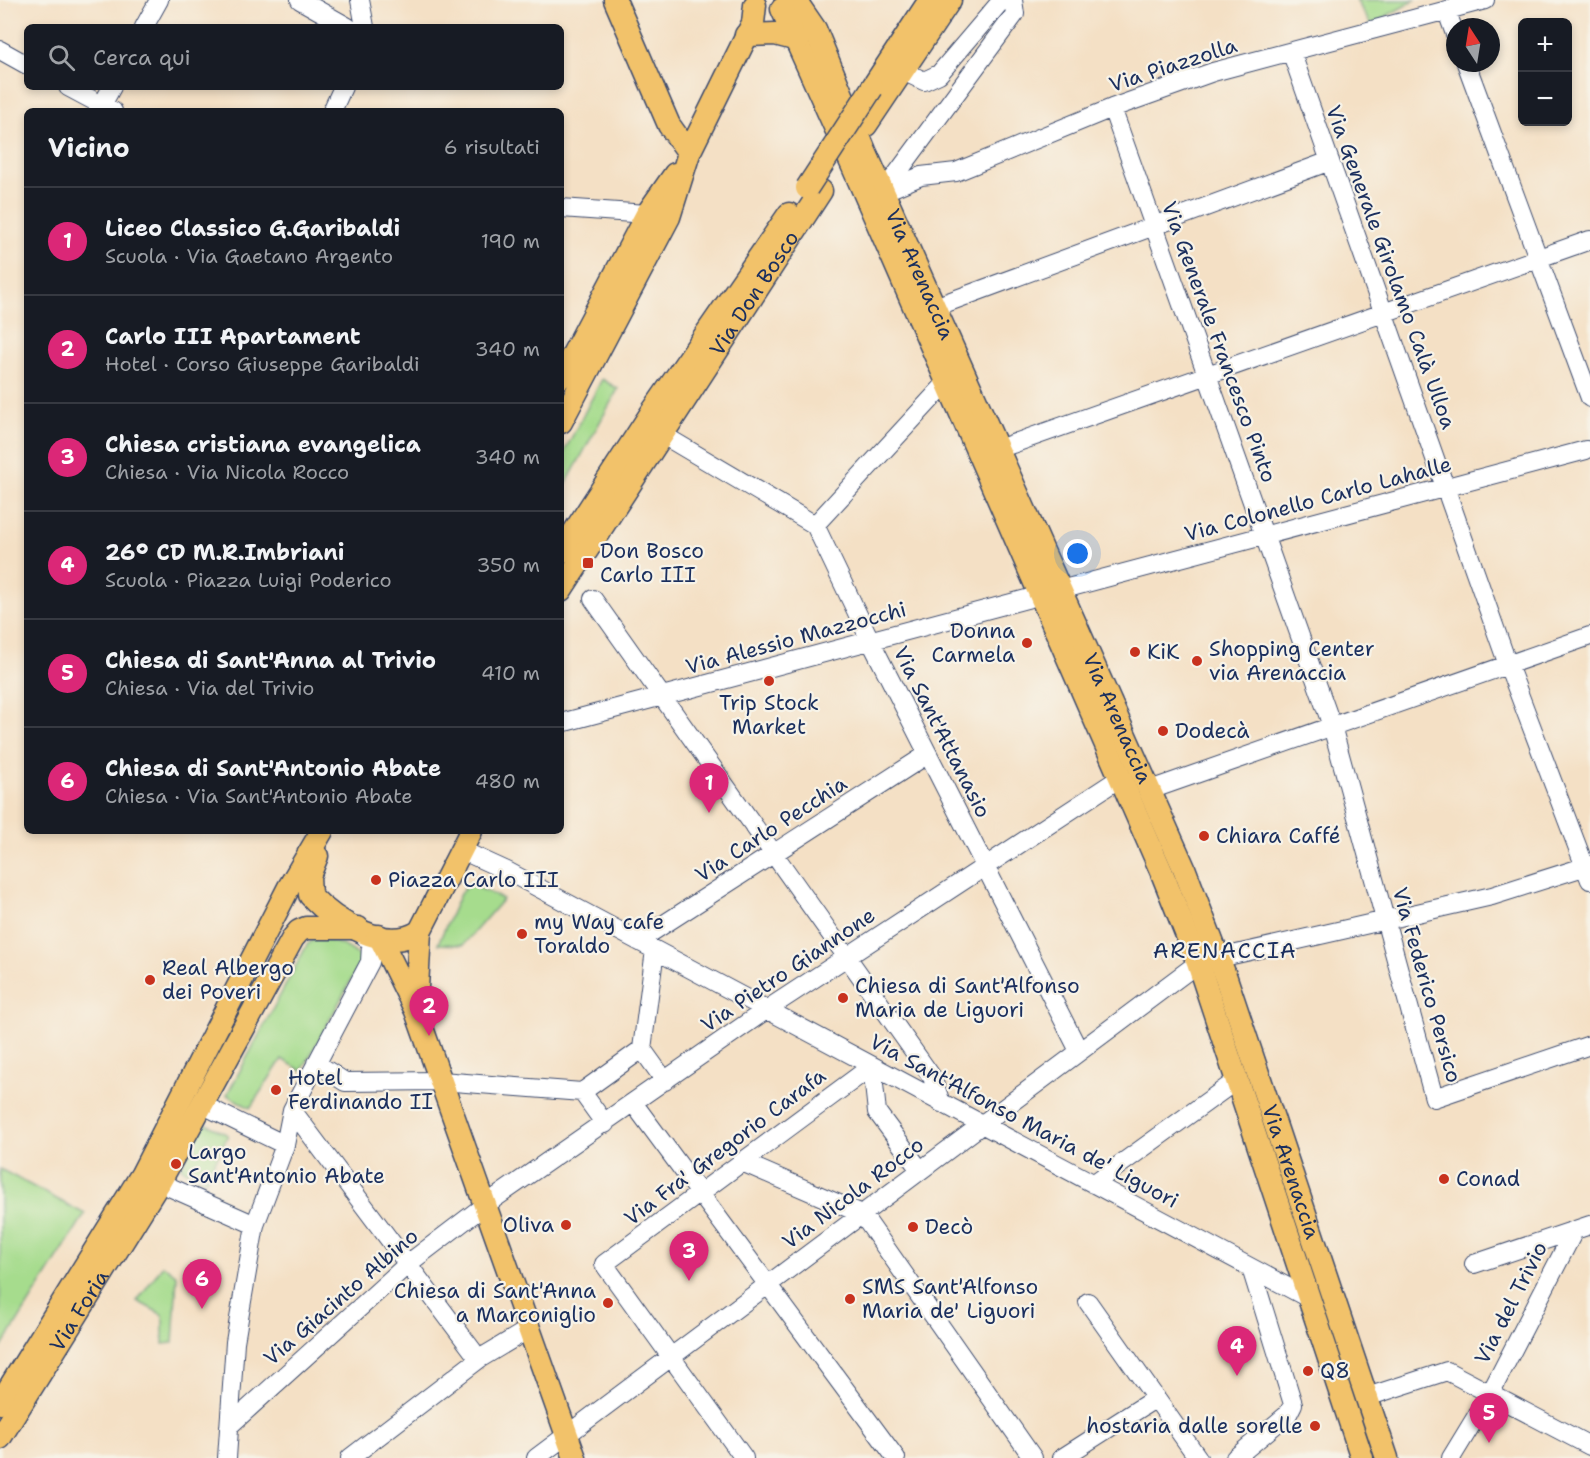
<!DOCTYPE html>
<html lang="it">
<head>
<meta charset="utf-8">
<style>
  body { margin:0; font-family:"Shantell Sans",sans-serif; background:#242831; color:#f1f3f6 }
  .controls { position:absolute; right:18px; top:18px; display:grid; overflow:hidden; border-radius:9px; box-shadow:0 3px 9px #0003 }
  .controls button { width:54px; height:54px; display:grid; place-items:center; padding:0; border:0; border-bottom:2px solid #363941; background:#171b24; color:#f1f3f6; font:30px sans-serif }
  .compass { position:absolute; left:1446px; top:18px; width:54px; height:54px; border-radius:50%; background:#171b24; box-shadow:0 3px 9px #0003; rotate:348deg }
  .you { position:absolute; left:1078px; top:554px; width:21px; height:21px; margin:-15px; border:4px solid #fff; border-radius:50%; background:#1a73e8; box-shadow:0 0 0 9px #1a73e833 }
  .badge { display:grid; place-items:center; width:39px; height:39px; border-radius:50%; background:#db2777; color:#fff; font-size:20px; font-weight:700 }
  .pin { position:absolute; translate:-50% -50px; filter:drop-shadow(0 2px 3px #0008) }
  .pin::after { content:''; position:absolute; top:32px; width:21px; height:18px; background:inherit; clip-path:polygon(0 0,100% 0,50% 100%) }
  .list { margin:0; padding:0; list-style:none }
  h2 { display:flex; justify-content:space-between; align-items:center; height:78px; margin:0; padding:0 24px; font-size:26px }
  h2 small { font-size:20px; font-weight:400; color:#9ea1a6 }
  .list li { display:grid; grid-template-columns:39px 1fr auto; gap:18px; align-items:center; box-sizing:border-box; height:108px; padding:0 24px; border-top:2px solid #363941 }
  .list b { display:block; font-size:22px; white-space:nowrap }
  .list p { margin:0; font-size:20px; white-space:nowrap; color:#9ea1a6 }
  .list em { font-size:20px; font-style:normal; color:#9ea1a6 }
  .icon { flex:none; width:33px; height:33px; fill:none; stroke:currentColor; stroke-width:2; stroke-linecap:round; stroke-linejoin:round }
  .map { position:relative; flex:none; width:1590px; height:1458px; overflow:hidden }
  .search { position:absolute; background:#171b24; box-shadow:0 3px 9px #0003; left:24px; top:24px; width:540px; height:66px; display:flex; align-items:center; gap:15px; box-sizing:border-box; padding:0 21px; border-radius:9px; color:#9ea1a6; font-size:22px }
  .panel { position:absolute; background:#171b24; box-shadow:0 3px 9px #0003; left:24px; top:108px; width:540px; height:726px; border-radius:9px }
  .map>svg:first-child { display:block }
  .green { fill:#a6dc8d; stroke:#608676; stroke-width:1.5 }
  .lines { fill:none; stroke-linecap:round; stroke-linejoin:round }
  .minor-casing { stroke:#3c4a6d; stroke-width:20 }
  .major-casing { stroke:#3c4a6d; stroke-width:25 }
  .minor { stroke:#fff; stroke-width:18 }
  .major { stroke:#f2c26a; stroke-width:22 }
  .major-bridge-casing { stroke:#3c4a6d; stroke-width:25; stroke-linecap:butt }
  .major-bridge { stroke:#f2c26a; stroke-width:22 }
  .poi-dot { fill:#c8321e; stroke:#f7f3e8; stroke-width:2 }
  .labels { text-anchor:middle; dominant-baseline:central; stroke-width:4.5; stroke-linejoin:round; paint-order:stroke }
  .street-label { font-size:21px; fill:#1b2f5e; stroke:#f7f3e8 }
  .poi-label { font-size:21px; fill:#1b2f5e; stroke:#f7f3e8; text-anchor:start }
  .neighbourhood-label { font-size:22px; letter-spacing:1.5px; fill:#1b2f5e; stroke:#f7f3e8 }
</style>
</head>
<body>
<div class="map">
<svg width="1590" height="1458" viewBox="0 0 1590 1458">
  <rect width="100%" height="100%" fill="#f7f3e8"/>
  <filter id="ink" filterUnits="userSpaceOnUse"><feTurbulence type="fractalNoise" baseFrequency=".0167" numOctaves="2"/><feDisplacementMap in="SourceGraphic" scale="12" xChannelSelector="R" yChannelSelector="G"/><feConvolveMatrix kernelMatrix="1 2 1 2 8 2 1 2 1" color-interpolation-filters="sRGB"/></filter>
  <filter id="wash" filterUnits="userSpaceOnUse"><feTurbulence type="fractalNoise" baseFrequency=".008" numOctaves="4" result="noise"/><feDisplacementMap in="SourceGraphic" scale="24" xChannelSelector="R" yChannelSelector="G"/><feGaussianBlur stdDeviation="1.35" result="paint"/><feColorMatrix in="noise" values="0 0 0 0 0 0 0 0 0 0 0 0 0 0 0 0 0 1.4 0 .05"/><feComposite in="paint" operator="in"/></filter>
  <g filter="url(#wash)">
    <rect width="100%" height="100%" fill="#f4e0c5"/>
    <path class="green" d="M1356 0H1415L1371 25Z
      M602 379 618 389 561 493V458Z
      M469 883 503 899 463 945 438 944 460 894Z
      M315 938C330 939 353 947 362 960L302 1071 282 1059 250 1108 227 1095 307 945Z
      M203 1122 228 1135 206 1180 181 1168Z
      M0 1169 85 1214 0 1350Z
      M163 1265 177 1276 173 1343 163 1344V1315L137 1301Z"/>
  </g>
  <g filter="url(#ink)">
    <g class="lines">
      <defs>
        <path id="minor" d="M300 0 348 27
          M360 0 365 27
          M1447 12 1455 34
          M144 27 159 0
          M0 50 27 65
          M1292 54 1508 665 1590 880
          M1466 63 1590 398
          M903 71 924 81 939 74 1002 0
          M68 87 113 111
          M102 105 112 87
          M1112 108 1332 726 1434 1098 1590 1045
          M332 111 343 87
          M884 191 1015 14 1013 0
          M883 192 921 176 956 172 1112 108 1213 72 1485 0
          M561 208 647 214
          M935 307 1330 161
          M663 435 815 525 871 642 1079 1051
          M998 449 1590 240
          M815 525 948 381
          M593 599 932 1077 941 1103
          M561 723 1586 450
          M1150 790 1590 636
          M461 850 507 871 1310 1299
          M638 941 928 754
          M1219 958 1492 896 1590 865
          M642 1049 655 950
          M316 1063 345 1082 441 1081 582 1092
          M872 1066 877 1112 920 1170
          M201 1104 285 1145
          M634 1104 896 1458
          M292 1110 479 1359
          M605 1124 582 1092 642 1049 665 1081
          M742 1162 862 1214 1033 1458
          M147 1177 255 1225
          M1093 1184 1237 1080
          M1474 1264 1590 1225
          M1088 1302 1198 1458
          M1367 1397 1447 1371 1590 1446
          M229 1426 409 1263 485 1205 766 1010 1120 778
          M227 1458 235 1342 255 1225 285 1145 292 1110 370 962 371 944 358 928
          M350 1458 479 1359 529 1329
          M536 1458 1198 963
          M744 1458 604 1264 872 1066
          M1062 1458 1156 1398
          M1235 1458 1288 1414 1293 1404 1251 1268
          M1451 1458 1490 1394 1574 1231"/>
        <g id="major">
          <path d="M615 0 669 125 689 153"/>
          <path id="s1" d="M795 0 815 29 865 151 1184 868 1226 978 1387 1458"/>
          <path d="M782 9 853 167 1162 873 1198 963 1362 1458"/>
          <path d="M746 35 775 34 798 40"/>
          <path d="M872 88 930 0"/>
          <path d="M866 125 950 0"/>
          <path d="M561 377 647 214 675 174"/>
          <path d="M561 422 669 217 689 153 753 23 755 5"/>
          <path d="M561 552 652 412 789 214"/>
          <path id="s2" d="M561 590 821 191"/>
          <path d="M317 856 309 876 310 895C334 921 386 954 420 931L471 831"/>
          <path d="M379 936 416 1011 575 1458"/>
          <path d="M416 1007 420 931"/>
          <path d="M0 1403 142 1174 289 887 322 831"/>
          <path id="s3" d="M0 1438 159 1183 293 938 299 931 306 928H358"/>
        </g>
      </defs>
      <use href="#minor" class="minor-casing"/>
      <use href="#major" class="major-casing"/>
      <use href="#minor" class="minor"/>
      <use href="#major" class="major"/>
      <defs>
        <path id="major-bridge" d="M807 188 872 88"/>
      </defs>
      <use href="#major-bridge" class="major-bridge-casing"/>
      <use href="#major-bridge" class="major-bridge"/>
    </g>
  </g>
  <g class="poi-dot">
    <rect x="582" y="557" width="12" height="12" rx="3"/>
    <circle cx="1027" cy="643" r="6"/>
    <circle cx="1135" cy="652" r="6"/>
    <circle cx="1197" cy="661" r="6"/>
    <circle cx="769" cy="681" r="6"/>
    <circle cx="1163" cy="731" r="6"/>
    <circle cx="1204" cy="836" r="6"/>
    <circle cx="376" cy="880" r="6"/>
    <circle cx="522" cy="934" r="6"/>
    <circle cx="150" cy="980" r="6"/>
    <circle cx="843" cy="998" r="6"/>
    <circle cx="276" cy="1090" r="6"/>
    <circle cx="176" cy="1164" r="6"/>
    <circle cx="1444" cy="1179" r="6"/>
    <circle cx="566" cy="1225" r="6"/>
    <circle cx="913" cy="1227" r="6"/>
    <circle cx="850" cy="1299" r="6"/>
    <circle cx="608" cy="1303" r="6"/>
    <circle cx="1308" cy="1371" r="6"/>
    <circle cx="1315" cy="1426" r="6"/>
  </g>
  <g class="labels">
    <g class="street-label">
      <text transform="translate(1173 65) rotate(-18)">Via Piazzolla</text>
      <text transform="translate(1391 267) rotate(70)">Via Generale Girolamo Calà Ulloa</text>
      <text stroke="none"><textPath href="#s1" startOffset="302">Via Arenaccia</textPath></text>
      <text stroke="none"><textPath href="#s2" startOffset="354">Via Don Bosco</textPath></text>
      <text transform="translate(1219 342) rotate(70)">Via Generale Francesco Pinto</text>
      <text transform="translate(1318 499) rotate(-15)">Via Colonello Carlo Lahalle</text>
      <text transform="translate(796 638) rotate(-15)">Via Alessio Mazzocchi</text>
      <text stroke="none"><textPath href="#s1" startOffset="788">Via Arenaccia</textPath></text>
      <text transform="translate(942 732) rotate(63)">Via Sant'Attanasio</text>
      <text transform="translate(771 829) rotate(-33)">Via Carlo Pecchia</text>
      <text transform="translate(788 970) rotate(-34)">Via Pietro Giannone</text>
      <text transform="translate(1427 985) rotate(74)">Via Federico Persico</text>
      <text transform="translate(1024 1121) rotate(28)">Via Sant'Alfonso Maria de' Liguori</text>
      <text transform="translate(725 1147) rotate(-37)">Via Fra' Gregorio Carafa</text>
      <text stroke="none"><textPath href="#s1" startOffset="1274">Via Arenaccia</textPath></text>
      <text transform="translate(853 1193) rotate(-37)">Via Nicola Rocco</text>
      <text transform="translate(341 1297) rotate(-41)">Via Giacinto Albino</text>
      <text transform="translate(1511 1303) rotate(-63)">Via del Trivio</text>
      <text stroke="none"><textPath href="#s3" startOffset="150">Via Foria</textPath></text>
    </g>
    <g class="poi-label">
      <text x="600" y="551">Don Bosco<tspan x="600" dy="24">Carlo III</tspan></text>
      <text x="1015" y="631" text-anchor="end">Donna<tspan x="1015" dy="24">Carmela</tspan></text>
      <text x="1209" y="649">Shopping Center<tspan x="1209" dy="24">via Arenaccia</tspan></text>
      <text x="1147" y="652">KiK</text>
      <text x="769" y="703" text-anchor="middle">Trip Stock<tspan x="769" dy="24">Market</tspan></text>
      <text x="1175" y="731">Dodecà</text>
      <text x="1216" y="836">Chiara Caffé</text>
      <text x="388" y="880">Piazza Carlo III</text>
      <text x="534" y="922">my Way cafe<tspan x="534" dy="24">Toraldo</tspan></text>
      <text x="162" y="968">Real Albergo<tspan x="162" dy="24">dei Poveri</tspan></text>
      <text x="855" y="986">Chiesa di Sant'Alfonso<tspan x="855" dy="24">Maria de Liguori</tspan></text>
      <text x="288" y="1078">Hotel<tspan x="288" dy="24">Ferdinando II</tspan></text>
      <text x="188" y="1152">Largo<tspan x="188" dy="24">Sant'Antonio Abate</tspan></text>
      <text x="1456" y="1179">Conad</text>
      <text x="554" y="1225" text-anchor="end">Oliva</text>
      <text x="925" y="1227">Decò</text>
      <text x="862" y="1287">SMS Sant'Alfonso<tspan x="862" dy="24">Maria de' Liguori</tspan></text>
      <text x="596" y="1291" text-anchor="end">Chiesa di Sant'Anna<tspan x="596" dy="24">a Marconiglio</tspan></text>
      <text x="1320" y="1371">Q8</text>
      <text x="1303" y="1426" text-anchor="end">hostaria dalle sorelle</text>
    </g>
    <g class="neighbourhood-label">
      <text x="1225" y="950">ARENACCIA</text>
    </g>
  </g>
</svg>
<div class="controls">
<button>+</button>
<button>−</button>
</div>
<svg class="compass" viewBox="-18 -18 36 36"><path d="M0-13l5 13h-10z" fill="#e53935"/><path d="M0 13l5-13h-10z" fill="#9ea1a6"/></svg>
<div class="you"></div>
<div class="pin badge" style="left:709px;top:813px">1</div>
<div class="pin badge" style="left:429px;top:1036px">2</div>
<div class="pin badge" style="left:689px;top:1281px">3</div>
<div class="pin badge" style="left:1237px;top:1376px">4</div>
<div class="pin badge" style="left:1489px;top:1443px">5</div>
<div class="pin badge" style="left:202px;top:1309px">6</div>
<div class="search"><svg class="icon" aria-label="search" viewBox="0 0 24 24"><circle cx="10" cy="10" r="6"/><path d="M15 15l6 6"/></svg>Cerca qui</div>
<section class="panel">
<h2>Vicino<small>6 risultati</small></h2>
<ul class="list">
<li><span class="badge">1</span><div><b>Liceo Classico G.Garibaldi</b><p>Scuola · Via Gaetano Argento</p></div><em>190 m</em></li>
<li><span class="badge">2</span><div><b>Carlo III Apartament</b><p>Hotel · Corso Giuseppe Garibaldi</p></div><em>340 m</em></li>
<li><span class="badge">3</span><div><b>Chiesa cristiana evangelica</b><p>Chiesa · Via Nicola Rocco</p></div><em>340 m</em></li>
<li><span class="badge">4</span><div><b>26° CD M.R.Imbriani</b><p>Scuola · Piazza Luigi Poderico</p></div><em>350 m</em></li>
<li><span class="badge">5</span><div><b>Chiesa di Sant'Anna al Trivio</b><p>Chiesa · Via del Trivio</p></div><em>410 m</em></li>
<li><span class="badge">6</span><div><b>Chiesa di Sant'Antonio Abate</b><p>Chiesa · Via Sant'Antonio Abate</p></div><em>480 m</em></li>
</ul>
</section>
</div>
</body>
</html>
